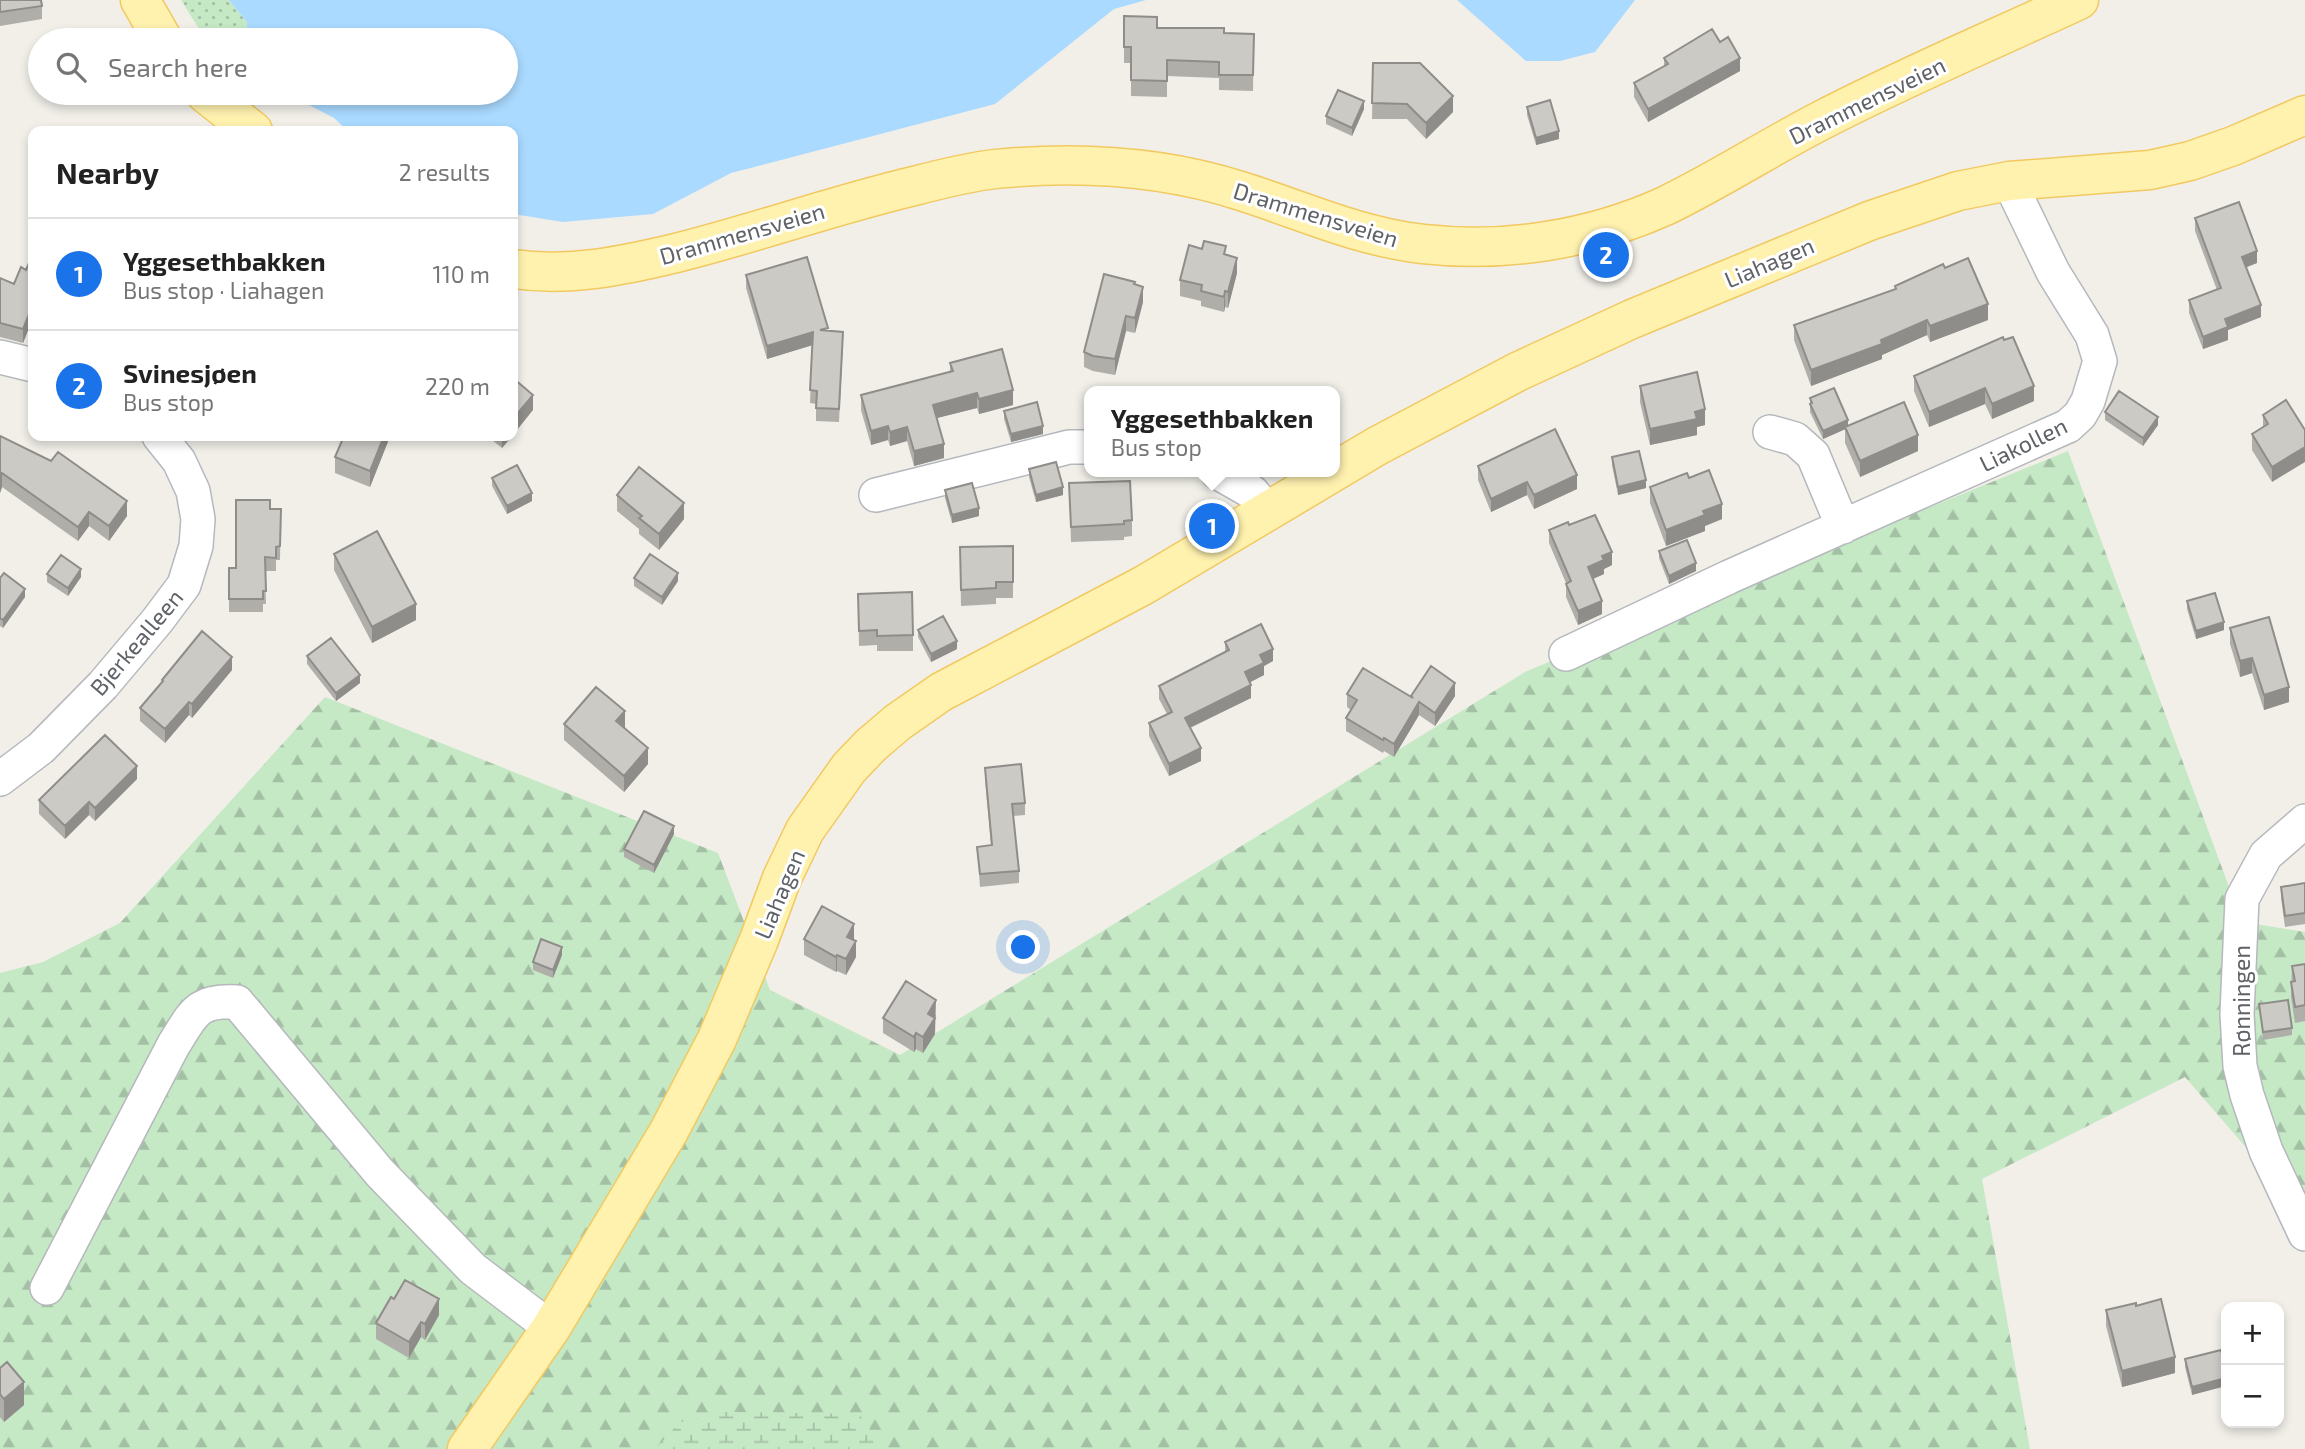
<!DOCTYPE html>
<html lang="en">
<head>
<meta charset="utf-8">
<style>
  body { margin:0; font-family:"Exo 2",sans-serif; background:#f2f2f2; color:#222 }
  .controls { position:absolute; right:21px; bottom:21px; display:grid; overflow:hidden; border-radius:14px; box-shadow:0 4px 10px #0003 }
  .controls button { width:63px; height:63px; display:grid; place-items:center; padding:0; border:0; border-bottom:2px solid #e0e0e0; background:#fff; color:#222; font:35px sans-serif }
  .you { position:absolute; left:1024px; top:948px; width:24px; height:24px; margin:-18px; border:5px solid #fff; border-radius:50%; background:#1a73e8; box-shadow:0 0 0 10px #1a73e833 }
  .badge { display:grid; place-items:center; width:46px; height:46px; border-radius:50%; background:#1a73e8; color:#fff; font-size:23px; font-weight:700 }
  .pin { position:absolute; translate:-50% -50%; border:4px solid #fff; box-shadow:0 2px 7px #0006 }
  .popup { position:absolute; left:1084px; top:386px; width:256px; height:91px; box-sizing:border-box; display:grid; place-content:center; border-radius:14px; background:#fff; filter:drop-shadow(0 2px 5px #0005); font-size:23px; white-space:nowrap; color:#767676 }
  .popup b { font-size:26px; color:#222 }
  .popup::after { content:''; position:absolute; left:50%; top:100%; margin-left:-14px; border:14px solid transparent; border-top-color:#fff }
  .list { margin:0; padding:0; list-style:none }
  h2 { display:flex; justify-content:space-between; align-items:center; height:91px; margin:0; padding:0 28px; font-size:30px }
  h2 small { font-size:23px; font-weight:400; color:#767676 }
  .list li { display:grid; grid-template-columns:46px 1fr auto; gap:21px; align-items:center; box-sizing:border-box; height:112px; padding:0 28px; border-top:2px solid #e0e0e0 }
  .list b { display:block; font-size:26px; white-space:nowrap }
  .list p { margin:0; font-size:23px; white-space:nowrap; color:#767676 }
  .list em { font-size:23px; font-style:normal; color:#767676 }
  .icon { flex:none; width:38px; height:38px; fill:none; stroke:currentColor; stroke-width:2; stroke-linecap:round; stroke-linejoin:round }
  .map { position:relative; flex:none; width:2305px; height:1449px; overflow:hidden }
  .search { position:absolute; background:#fff; box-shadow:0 4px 10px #0003; left:28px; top:28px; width:490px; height:77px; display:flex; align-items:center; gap:18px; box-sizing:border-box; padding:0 24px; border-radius:38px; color:#767676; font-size:26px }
  .panel { position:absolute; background:#fff; box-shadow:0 4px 10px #0003; left:28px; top:126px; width:490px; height:315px; border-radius:14px }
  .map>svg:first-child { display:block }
  .green { fill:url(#green-dots) }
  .forest { fill:url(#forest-firs) }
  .wetland { fill:url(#wetland-marsh) }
  .water { fill:#aadaff }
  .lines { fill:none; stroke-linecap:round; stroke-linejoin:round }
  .minor-casing { stroke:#b5b8bc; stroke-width:36 }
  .major-casing { stroke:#f2c960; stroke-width:41 }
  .minor { stroke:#fff; stroke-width:33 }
  .major { stroke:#fff2af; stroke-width:38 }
  .wall { fill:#afaea9 }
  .shaded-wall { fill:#8f8d8a }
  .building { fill:#cccac5; stroke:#8f8d8a; stroke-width:2 }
  .labels { text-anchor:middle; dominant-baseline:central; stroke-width:6; stroke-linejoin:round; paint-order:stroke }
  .street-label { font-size:23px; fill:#5f6368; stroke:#fff }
</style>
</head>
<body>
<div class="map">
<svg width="2305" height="1449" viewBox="0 0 2305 1449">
  <defs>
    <pattern id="green-dots" width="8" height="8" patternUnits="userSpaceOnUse" patternTransform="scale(1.75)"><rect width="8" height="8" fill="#c5e8c5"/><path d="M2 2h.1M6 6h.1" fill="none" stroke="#a3c0a4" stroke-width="1.8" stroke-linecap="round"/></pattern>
    <pattern id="forest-firs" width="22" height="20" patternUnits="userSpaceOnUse" patternTransform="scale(1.75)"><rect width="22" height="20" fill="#c5e8c5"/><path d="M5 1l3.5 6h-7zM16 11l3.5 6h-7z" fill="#a3c0a4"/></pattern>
    <pattern id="wetland-marsh" width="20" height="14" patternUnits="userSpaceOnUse" patternTransform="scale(1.75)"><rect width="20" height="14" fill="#c5e8c5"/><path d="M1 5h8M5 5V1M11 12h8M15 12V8" fill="none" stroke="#a3c0a4"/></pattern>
  </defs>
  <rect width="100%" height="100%" fill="#f1efe8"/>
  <path class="green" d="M181 0H229L247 22 246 40H206Z"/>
  <path class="forest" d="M2068 451 2242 922 2305 932V1209L2301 1211 2185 1077 1982 1179 2030 1449H0V973L43 962 120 923 325 697 718 853 770 990 900 1055 1527 671Z"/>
  <path class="wetland" d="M726 1412 859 1414 883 1449H655L680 1422Z"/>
  <path class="water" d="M229 0H1146L1114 9 995 104 731 173 653 214 563 222 513 214V131H348L334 118 286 93H506V40H246L247 22Z
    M1457 0H1635L1595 52 1560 61H1526Z"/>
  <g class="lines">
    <defs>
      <path id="minor" d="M0 357 33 365
        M1770 432 1795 439 1813 455 1843 527
        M1217 472 1252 492 1269 512
        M876 495 1069 447H1090
        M1566 654 1729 577 2068 426 2080 415 2088 401 2100 361 2092 335 2053 272 2009 181
        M0 779 41 748 103 685 157 621 184 585 196 546 198 519 193 491 179 461 159 436
        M2305 821 2266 855 2242 899 2237 1014 2240 1066 2247 1095 2266 1151 2305 1234
        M47 1288 174 1044C194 1013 196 1000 237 1002L380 1173 473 1269 551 1328"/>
      <path id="major" d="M140 0 163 40
        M205 93 253 131
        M513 269C569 277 622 266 676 253 756 233 834 205 914 186 941 179 968 172 995 169 1077 161 1163 166 1241 191 1301 210 1359 237 1423 244 1504 253 1590 240 1665 206 1719 180 1771 146 1824 119 1907 76 1995 39 2079 0
        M467 1449 551 1328 669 1131 717 1039 759 940 782 878 805 830 849 768 871 745 898 722 941 692 1144 585 1377 446 1517 372 1632 319 1869 221 1958 191 2009 181 2150 170 2190 161 2233 146 2305 115"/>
    </defs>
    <use href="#minor" class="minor-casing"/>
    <use href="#major" class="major-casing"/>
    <use href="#minor" class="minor"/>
    <use href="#major" class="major"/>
  </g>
  <path class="wall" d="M0 0 42 6V19L0 26Z
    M1124 16 1157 28 1224 33 1254 34 1253 91 1219 90V78L1167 76V97L1131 96V63H1124Z
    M1720 42 1740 71 1648 122 1634 97V83L1664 66V58Z
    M1373 63 1453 112 1426 139 1407 119H1372Z
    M1527 107 1559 139 1536 145 1527 115Z
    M1364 109 1352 136 1326 124V116Z
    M2195 218 2257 263 2246 267 2261 317 2228 330V340L2203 349 2189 313V300L2217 290 2195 231Z
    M1226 255 1237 273 1228 308 1225 307 1224 312 1201 306V301L1180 296V280Z
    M33 257V318L23 343 0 337V278L14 284 26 270Z
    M1945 268 1988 320 1930 342 1927 335 1882 355V359L1811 386 1794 340V325L1895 290V286Z
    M746 275 828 331 843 345 839 422 816 421V404L810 403 812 345 767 359 746 288Z
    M1135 284 1143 302 1135 333 1126 331 1115 375 1093 371 1084 367V352Z
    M2004 340 2034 401 1992 419 1985 404 1929 427 1914 391V376Z
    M950 363 1013 405 979 414 977 408 937 418 944 458 914 466 907 441 890 446 888 440 871 445 861 410V395L950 372Z
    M1640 386 1705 425 1697 427V435L1650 445 1640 402Z
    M1810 398 1848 426 1918 451 1860 477 1845 443V429L1823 439 1810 412Z
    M1004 411 1043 434 1011 442 1004 419Z
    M2105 412 2158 425 2143 446 2105 420Z
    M2263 415 2305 430 2272 482 2252 450V434L2263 428Z
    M0 436 127 516 109 541 89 526 78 541 2 487 0 493Z
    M389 436V439L370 487 335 473V457Z
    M487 436H512L502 448Z
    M1612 457 1646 488 1618 495 1612 465Z
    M1478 466 1577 489 1534 509 1527 495 1491 512 1478 480Z
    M1029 469 1063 495 1036 502 1029 477Z
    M492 478 532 501 507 514 492 486Z
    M1069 483 1132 520V536L1124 537V540L1071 542Z
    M1650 487 1722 519 1705 526V531L1666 546 1650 503Z
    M945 490 979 516 952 523 945 498Z
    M617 495 684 519 659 550 639 534V529L617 511Z
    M270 509H281L280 560H276V571H265L266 604H263V612H229V568H236Z
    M1569 525 1612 565 1604 569V574L1593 579 1602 614 1578 625 1566 597V583L1549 543V530Z
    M1013 546V598H996V604L961 606 960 547Z
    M1659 551 1696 571 1669 584 1659 558Z
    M334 554 416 620 372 643 334 570Z
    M47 574 81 577 68 596 47 582Z
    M0 578 25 597 3 628 0 626Z
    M634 578 678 581 662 605 634 586Z
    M858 594 913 635V651H877V645L859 646Z
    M2187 601 2224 630 2196 639 2187 609Z
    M2230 628 2289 702 2264 710 2252 673 2240 677 2230 644Z
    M918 630 957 649 931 662 918 637Z
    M1225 642 1273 661 1264 666V675L1250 682 1251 698 1190 728 1201 761 1169 776 1149 736V723L1167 714 1159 699V686L1225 652Z
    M307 656 360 683 336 701 307 664Z
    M232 670 192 718 189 715 165 743 140 721V708L162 682V680Z
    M1347 694 1411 696H1455L1435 726 1419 715 1394 757 1384 751 1383 753 1346 731V718L1351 710 1347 707Z
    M564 724 625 727 648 764 624 792 564 740Z
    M985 768 1025 803V815L1013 816 1019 871V883L980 887 977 847 991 845 985 780Z
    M137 779 95 821 89 815 65 839 39 814V800Z
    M674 834 654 873 624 857V849Z
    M2305 883V924L2285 927 2281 898V887Z
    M804 939 854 940 856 957 846 975 837 971 836 972 804 955Z
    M562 955 553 978 533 970V962Z
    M2305 960V1021L2295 1023 2291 997 2292 966 2305 964Z
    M2259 1004 2292 1028V1035L2263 1040Z
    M936 1015 935 1018V1034L923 1053 916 1049 914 1052 883 1033V1018Z
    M394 1299 439 1315 425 1340 421 1337 409 1358 376 1339V1323Z
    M2136 1306 2175 1373 2122 1387 2106 1326V1310Z
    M2221 1350 2192 1395 2185 1367V1359Z
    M0 1368 24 1405 4 1422 0 1417Z"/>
  <path class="shaded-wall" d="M1740 58V71L1648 122V109Z
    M1453 96V112L1426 139V123Z
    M1364 101V109L1352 136V128Z
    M1559 131V139L1536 145V138Z
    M2257 251V263L2242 269V257Z
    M1237 258V273L1228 308V292Z
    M1143 287V302L1135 333V318Z
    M1225 291V307L1224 312V297Z
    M33 304V318L23 343V329Z
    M1988 304V320L1930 342V326Z
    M2261 305V317L2228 330V340L2203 349V337L2225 319Z
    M1126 316V331L1115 375V359Z
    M1927 320V335L1882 355V359L1811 386V370Z
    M813 332V345L767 359V346Z
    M2034 386V401L1992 419V404Z
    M1985 388V404L1929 427V412Z
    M1013 390V405L979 414V399Z
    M977 393V408L933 419V405Z
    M533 395V410L513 435V419Z
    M1705 409V425L1697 427V435L1650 445V429L1695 412Z
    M2158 417V425L2143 446V438Z
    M1848 420V428L1823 439V431Z
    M888 426V440L871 445V431Z
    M1043 426V434L1011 442V434Z
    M907 427V441L890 446V432Z
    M1918 435V451L1860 477V461Z
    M384 436H389V439L370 487V471Z
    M502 436H512L502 448Z
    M944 444V458L914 466V451Z
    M2305 447V462L2272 482V467Z
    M2 473V487L0 493V478Z
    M1577 475V489L1534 509V495Z
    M1646 480V488L1618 495V487Z
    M1527 482V495L1491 512V499Z
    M1063 487V495L1036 502V495Z
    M532 493V501L507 514V506Z
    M127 501V516L109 541V526Z
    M684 503V519L659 550V534Z
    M1722 504V519L1705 526V531L1666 546V530L1703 511Z
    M979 508V516L952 523V515Z
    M89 512V526L78 541V527Z
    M1612 552V565L1604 569V574L1588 581V567L1602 556Z
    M1696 563V571L1669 584V576Z
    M81 569V577L68 596V588Z
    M678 573V581L662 605V597Z
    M25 589V597L3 628V620Z
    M1602 601V614L1578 625V611Z
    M416 604V620L372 643V627Z
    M2224 622V630L2196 639V631Z
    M957 641V649L931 662V654Z
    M1273 649V661L1264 666V675L1245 685V672L1260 655Z
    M232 657V670L192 718V704Z
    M2252 658V673L2240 677V661Z
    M360 675V683L336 701V693Z
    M1455 683V696L1435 726V713Z
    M1251 685V698L1185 730V718Z
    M2289 687V702L2264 710V695Z
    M189 702V715L165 743V729Z
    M1419 702V715L1394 757V744Z
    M625 711V727L616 736V721Z
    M648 748V764L624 792V776Z
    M1201 748V761L1169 776V764Z
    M137 766V779L95 821V808Z
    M89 802V815L65 839V826Z
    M674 826V834L654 873V865Z
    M854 924V940L847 953V937Z
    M856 941V957L846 975V959Z
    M562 947V955L553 978V970Z
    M837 955V971L836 972V957Z
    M936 1000 935 1034 923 1053V1037L928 1014Z
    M916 1033V1049L914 1052V1037Z
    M439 1299V1315L425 1340V1324Z
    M421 1322V1337L409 1358V1342Z
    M2175 1357V1373L2122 1387V1371Z
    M2226 1378V1386L2192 1395V1387Z
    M24 1382V1405L4 1422V1399Z"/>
  <path class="building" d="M0 0H41L42 6 0 12Z
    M1124 16 1157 17V28H1224V33L1254 34 1253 75H1219V62L1167 60V81L1131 80V47H1124Z
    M1712 29 1720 42 1728 37 1740 58 1648 109 1634 83 1668 64 1664 58Z
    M1373 63H1420L1453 96 1426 123 1407 104 1372 103Z
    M1338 90 1364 101 1352 128 1326 116Z
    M1550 100 1559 131 1536 138 1527 107Z
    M2239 202 2257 251 2242 257 2261 305 2225 319 2228 327 2203 337 2189 300 2221 288 2195 218Z
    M1204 241 1226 246 1224 254 1237 258 1228 292 1225 291 1224 297 1201 291 1202 285 1180 280 1189 245 1202 249Z
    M32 256 33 257V304L23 329 0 323V278L14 284 21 267 26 270Z
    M807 257 828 328 820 330 843 332 839 409 816 408 817 391 810 390 813 332 767 346 746 275Z
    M1968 258 1988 304 1930 326 1927 320 1881 340 1882 344 1811 370 1794 325 1896 289 1895 286 1943 264 1945 268Z
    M1104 274 1135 282 1134 284 1143 287 1135 318 1126 316 1115 359 1093 356 1084 352Z
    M2003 337 2004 340 2013 337 2034 386 1992 404 1985 388 1929 412 1914 376Z
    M1002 349 1013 390 979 399 977 393 933 405 944 444 914 451 907 427 890 432 888 426 871 431 861 395 953 371 950 363Z
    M1697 372 1705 409 1695 412 1697 419 1650 429 1640 386Z
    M513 378 533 395 513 419Z
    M1834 388 1848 420 1823 431 1810 404 1812 403 1810 398Z
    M2119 391 2158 417 2143 438 2105 412Z
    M2286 400 2305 430V447L2272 467 2252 434 2268 424 2263 415Z
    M1037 402 1043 426 1011 434 1004 411Z
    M1904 402 1918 435 1860 461 1845 427Z
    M1555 429 1577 475 1534 495 1527 482 1491 499 1478 466Z
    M0 436 51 461 58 452 127 501 109 526 89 512 78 527 2 473 0 478Z
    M344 436H384L370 471 335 457Z
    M1639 451 1646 480 1618 487 1612 457Z
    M1056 462 1063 487 1036 495 1029 469Z
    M517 465 532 493 507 506 492 478Z
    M639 467 684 503 659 534 639 518 642 516 617 495Z
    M1709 470 1722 504 1703 511 1705 515 1666 530 1650 487 1687 473 1689 478Z
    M1130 481 1132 520 1124 521V524L1071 527 1069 483Z
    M972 483 979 508 952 515 945 490Z
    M236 500H270V509H281L280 546 276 547V558L265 557 266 591H263V599H229V568H236Z
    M1595 515 1612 552 1602 556 1604 560 1588 567 1602 601 1578 611 1566 584 1571 581 1549 530 1568 522 1569 525Z
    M377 531 416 604 372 627 334 554Z
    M1687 540 1696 563 1669 576 1659 551Z
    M1013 546V582H996V588L961 590 960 547Z
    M650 554 678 573 662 597 634 578Z
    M61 555 81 569 68 588 47 574Z
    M4 573 25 589 3 620 0 618V578Z
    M912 592 913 635 877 636V630L859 631 858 594Z
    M2215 593 2224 622 2196 631 2187 601Z
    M943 616 957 641 931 654 918 630Z
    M2269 617 2289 687 2264 695 2252 658 2240 661 2230 628Z
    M1261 624 1273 649 1260 655 1264 663 1245 672 1251 685 1185 718 1201 748 1169 764 1149 723 1172 712 1159 686 1229 650 1225 642Z
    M202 631 232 657 192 704 189 702 165 729 140 708 163 681 162 680Z
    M331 638 360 675 336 693 307 656Z
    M1431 666 1455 683 1435 713 1419 702 1394 744 1384 738 1383 740 1346 718 1357 700 1347 694 1363 668 1413 698 1411 696Z
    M596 687 625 711 616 721 648 748 624 776 564 724Z
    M105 735 137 766 95 808 89 802 65 826 39 800Z
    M1021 764 1025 803 1012 804 1019 871 980 874 977 847 992 845 985 768Z
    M644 811 674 826 654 865 624 849Z
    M2305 883V913L2285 916 2281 887Z
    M822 906 854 924 847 937 856 941 846 959 837 955 836 957 804 939Z
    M541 939 562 947 553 970 533 962Z
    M2305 964V1005L2295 1007 2291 982 2295 981 2292 966Z
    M906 981 936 1000 928 1014 935 1018 923 1037 916 1033 914 1037 883 1018Z
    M2288 1000 2292 1028 2263 1032 2259 1004Z
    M405 1280 439 1299 425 1324 421 1322 409 1342 376 1323 391 1297 394 1299Z
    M2161 1299 2175 1357 2122 1371 2106 1310 2136 1303V1306Z
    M2221 1350 2226 1369V1378L2192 1387 2185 1359Z
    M7 1362 24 1382 4 1399 0 1394V1368Z"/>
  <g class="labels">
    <g class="street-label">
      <text transform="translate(1867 100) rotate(-26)">Drammensveien</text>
      <text transform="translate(1316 214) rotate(17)">Drammensveien</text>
      <text transform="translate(742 233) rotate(-16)">Drammensveien</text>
      <text transform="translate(1769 262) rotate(-23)">Liahagen</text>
      <text transform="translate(2023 444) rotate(-26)">Liakollen</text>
      <text transform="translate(136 642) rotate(-50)">Bjerkealleen</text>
      <text transform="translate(779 894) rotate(-67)">Liahagen</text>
      <text transform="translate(2241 1001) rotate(-90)">Rønningen</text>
    </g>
  </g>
</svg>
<div class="controls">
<button>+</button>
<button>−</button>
</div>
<div class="you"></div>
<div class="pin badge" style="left:1212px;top:526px">1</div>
<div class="popup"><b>Yggesethbakken</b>Bus stop</div>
<div class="pin badge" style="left:1606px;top:255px">2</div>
<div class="search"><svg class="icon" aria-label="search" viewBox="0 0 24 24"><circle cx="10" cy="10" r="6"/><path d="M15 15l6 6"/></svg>Search here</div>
<section class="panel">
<h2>Nearby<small>2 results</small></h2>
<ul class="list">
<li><span class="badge">1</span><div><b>Yggesethbakken</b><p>Bus stop · Liahagen</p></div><em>110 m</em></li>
<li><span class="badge">2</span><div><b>Svinesjøen</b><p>Bus stop</p></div><em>220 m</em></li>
</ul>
</section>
</div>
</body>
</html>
